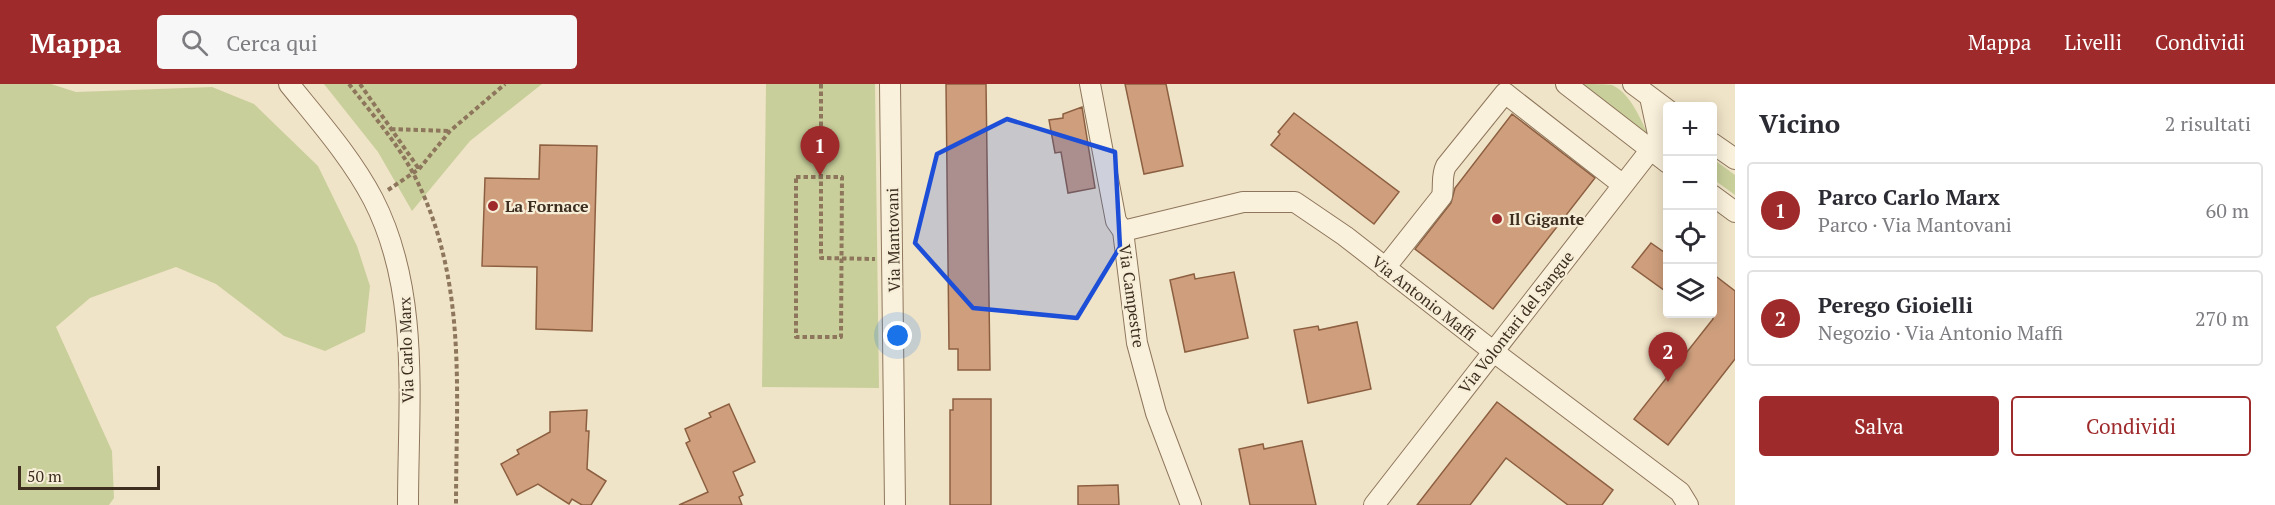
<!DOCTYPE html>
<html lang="it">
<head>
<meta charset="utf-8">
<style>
  body { margin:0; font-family:"PT Serif",serif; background:#f7f7f7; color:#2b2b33 }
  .controls { position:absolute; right:18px; top:18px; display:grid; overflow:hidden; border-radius:6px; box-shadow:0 3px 15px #0003 }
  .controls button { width:54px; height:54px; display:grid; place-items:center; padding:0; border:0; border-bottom:2px solid #e1e1e2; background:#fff; color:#2b2b33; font:30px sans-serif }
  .scale { position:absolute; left:18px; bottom:15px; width:142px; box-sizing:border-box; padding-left:6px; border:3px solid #3d2e20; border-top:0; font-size:16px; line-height:21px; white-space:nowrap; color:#3d2e20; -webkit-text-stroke:4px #f7eed8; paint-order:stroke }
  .you { position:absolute; left:898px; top:252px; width:21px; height:21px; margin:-15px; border:4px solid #fff; border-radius:50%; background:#1a73e8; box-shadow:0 0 0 9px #1a73e833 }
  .badge { display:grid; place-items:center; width:39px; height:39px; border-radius:50%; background:#9e2a2b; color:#fff; font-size:20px; font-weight:700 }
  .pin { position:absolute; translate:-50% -50px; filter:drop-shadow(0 2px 3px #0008) }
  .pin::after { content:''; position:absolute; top:32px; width:21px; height:18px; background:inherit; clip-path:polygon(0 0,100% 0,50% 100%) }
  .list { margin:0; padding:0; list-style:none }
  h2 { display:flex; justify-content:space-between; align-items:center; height:78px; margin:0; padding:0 24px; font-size:26px }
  h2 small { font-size:20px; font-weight:400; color:#7c7c81 }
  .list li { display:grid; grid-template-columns:39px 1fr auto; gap:18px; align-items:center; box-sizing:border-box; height:96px; margin:0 12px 12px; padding:0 12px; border:2px solid #e1e1e2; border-radius:6px }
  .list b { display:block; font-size:22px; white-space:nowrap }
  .list p { margin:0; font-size:20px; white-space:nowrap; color:#7c7c81 }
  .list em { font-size:20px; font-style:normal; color:#7c7c81 }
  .actions { display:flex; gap:12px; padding:18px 24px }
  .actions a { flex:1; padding:14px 0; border:2px solid #9e2a2b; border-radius:6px; text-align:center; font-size:21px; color:#9e2a2b }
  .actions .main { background:#9e2a2b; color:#fff }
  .icon { flex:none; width:33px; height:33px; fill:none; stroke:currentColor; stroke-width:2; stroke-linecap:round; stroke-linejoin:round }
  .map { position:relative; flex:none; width:1735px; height:421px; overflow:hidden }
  header { display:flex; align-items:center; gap:36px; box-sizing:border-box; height:84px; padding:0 30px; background:#9e2a2b; color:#fff }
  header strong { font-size:28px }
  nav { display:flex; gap:33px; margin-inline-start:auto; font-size:21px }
  .search { width:420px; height:54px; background:#f7f7f7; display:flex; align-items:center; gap:15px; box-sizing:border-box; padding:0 21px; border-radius:6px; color:#7c7c81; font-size:22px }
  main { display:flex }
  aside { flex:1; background:#fff }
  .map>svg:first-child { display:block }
  .green { fill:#c9cf9b }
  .building { fill:#cf9f7d; stroke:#8d5f41; stroke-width:1.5 }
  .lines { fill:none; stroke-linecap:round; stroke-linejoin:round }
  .minor-casing { stroke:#8d765c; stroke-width:22 }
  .path { stroke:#8d765c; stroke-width:4; stroke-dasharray:4.5 3; stroke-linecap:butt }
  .minor { stroke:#faf1dc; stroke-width:20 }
  .marked { fill:#1d4ed8; fill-opacity:0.2; stroke:#1d4ed8; stroke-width:4.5; stroke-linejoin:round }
  .poi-dot { fill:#9e2a2b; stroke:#f7eed8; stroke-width:2 }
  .labels { text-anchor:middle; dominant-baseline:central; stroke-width:4.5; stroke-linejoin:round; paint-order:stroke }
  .poi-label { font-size:16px; font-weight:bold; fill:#3d2e20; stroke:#f7eed8; text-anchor:start }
  .street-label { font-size:16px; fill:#3d2e20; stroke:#f7eed8 }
</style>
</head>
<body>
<header>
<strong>Mappa</strong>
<div class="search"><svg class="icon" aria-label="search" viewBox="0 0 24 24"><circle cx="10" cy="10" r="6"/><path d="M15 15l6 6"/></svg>Cerca qui</div>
<nav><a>Mappa</a><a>Livelli</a><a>Condividi</a></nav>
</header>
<main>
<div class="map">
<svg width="1735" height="421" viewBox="0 0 1735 421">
  <rect width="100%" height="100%" fill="#f0e4c8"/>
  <path class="green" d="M0 0H51L76 8 212 3 254 20 318 82 357 162 370 202 365 248 325 267 284 252 216 200 176 183 90 214 56 243 112 367 114 414 109 421H0Z
    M324 0H542L470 57 412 127 378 68Z
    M766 0H875L879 304 762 303Z
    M1583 0C1591 0 1605 0 1612 1 1630 9 1640 34 1648 50Z
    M1713 75 1735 91V111L1713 95Z"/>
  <path class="building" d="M946 0H986L990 286H958V265H949Z
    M1125 0H1166L1183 82 1144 90Z
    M1082 23 1095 104 1068 109 1061 68 1055 69 1049 36 1063 34V30Z
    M1294 29 1399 108 1374 140 1271 61 1280 50 1278 48Z
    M1512 30 1595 94 1493 225 1415 165 1451 119 1455 104Z
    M540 61 597 62 592 247 536 245 537 183 482 182 485 94 539 95Z
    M1651 159 1668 171V209L1632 183Z
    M1234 188 1248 254 1185 268 1170 196 1194 190 1195 195Z
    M1713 190 1735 207V275L1668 361 1634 335 1713 235Z
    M1357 238 1371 305 1308 319 1294 246 1318 242 1319 246Z
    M953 315H991V421H950V326H953Z
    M1497 318 1613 406 1602 421H1568L1506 374 1470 421H1417Z
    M729 320 755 378 733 388 743 411 739 413 742 421H679L708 408 686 359 690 357 685 345 711 333 709 329Z
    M587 326 586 347H589L587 385 606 397 591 421H582L572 415 569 420 538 400 517 411 501 380 519 370 517 366 550 348V328Z
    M1302 357 1316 421H1250L1239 365 1263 360 1264 365Z
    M1118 401 1119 421H1078V402Z"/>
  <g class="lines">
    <defs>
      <path id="minor" d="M289 0C318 36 351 73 373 115 421 208 408 319 408 421
        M890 0 895 421
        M1090 0 1116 137 1123 147 1137 259 1156 329 1191 421
        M1566 0 1668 79
        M1633 0 1668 26
        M1650 13 1659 55
        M1712 59 1735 75
        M1712 111 1735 128
        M1123 147 1243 118H1295L1345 152 1494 268 1680 408 1688 421
        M1385 184 1442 112C1444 101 1441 92 1446 82L1505 9 1623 101
        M1374 421 1659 55 1668 54"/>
    </defs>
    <use href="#minor" class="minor-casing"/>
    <path class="path" d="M349 0C371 29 396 57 413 89 468 194 456 307 456 421
      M360 0 419 85
      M821 0V174L875 175
      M391 45 449 47
      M796 93H842L841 253H796Z
      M388 106 419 85 450 47 505 0"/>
    <use href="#minor" class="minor"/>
  </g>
  <path class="marked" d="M1007 35 1115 68 1120 163 1077 234 973 224 915 159 937 70Z"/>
  <g class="poi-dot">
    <circle cx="493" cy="122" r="6"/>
    <circle cx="1497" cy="135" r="6"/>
  </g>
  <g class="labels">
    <g class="poi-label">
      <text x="505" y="122">La Fornace</text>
      <text x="1509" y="135">Il Gigante</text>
    </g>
    <g class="street-label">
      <text transform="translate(893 156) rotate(-91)">Via Mantovani</text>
      <text transform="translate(1132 212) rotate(82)">Via Campestre</text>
      <text transform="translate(1424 214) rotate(38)">Via Antonio Maffi</text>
      <text transform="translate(1516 238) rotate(-52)">Via Volontari del Sangue</text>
      <text transform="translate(406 266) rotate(-92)">Via Carlo Marx</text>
    </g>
  </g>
</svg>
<div class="controls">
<button>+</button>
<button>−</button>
<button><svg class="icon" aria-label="locate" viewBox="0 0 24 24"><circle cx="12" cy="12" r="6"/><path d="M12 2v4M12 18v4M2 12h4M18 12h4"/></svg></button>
<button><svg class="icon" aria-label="layers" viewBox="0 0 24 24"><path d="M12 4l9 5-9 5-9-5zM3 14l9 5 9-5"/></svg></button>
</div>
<div class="scale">50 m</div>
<div class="you"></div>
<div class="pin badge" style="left:820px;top:92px">1</div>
<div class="pin badge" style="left:1668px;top:298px">2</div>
</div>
<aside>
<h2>Vicino<small>2 risultati</small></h2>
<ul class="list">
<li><span class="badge">1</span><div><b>Parco Carlo Marx</b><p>Parco · Via Mantovani</p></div><em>60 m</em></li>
<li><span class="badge">2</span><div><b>Perego Gioielli</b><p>Negozio · Via Antonio Maffi</p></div><em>270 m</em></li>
</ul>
<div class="actions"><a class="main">Salva</a><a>Condividi</a></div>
</aside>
</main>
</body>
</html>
